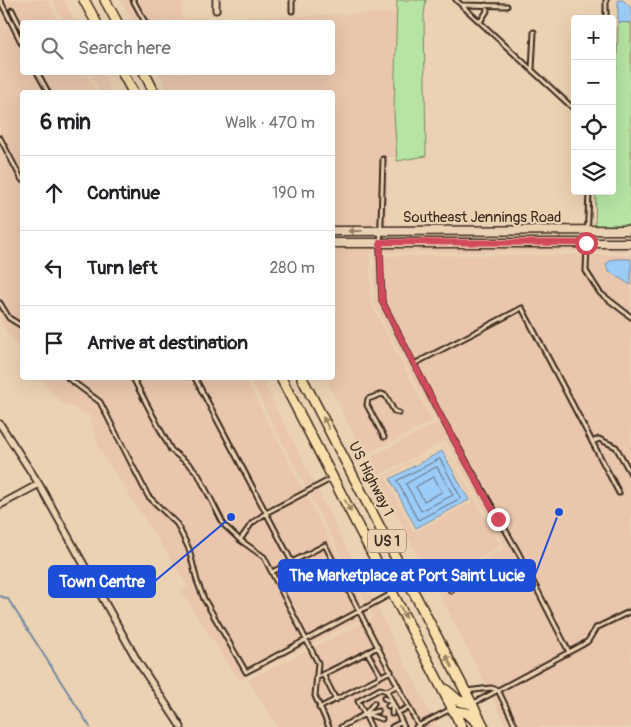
<!DOCTYPE html>
<html lang="en">
<head>
<meta charset="utf-8">
<style>
  body { margin:0; font-family:Pangolin,sans-serif; background:#f2f2f2; color:#202124 }
  .controls { position:absolute; right:15px; top:15px; display:grid; overflow:hidden; border-radius:5px; box-shadow:0 5px 20px #0002 }
  .controls button { width:45px; height:45px; display:grid; place-items:center; padding:0; border:0; border-bottom:1px solid #e0e0e0; background:#fff; color:#202124; font:25px sans-serif }
  .stop { position:absolute; width:15px; height:15px; margin:-11px; border:4px solid #d1495b; border-radius:50%; background:#fff }
  .stop.end { background:#d1495b; border-color:#fff; box-shadow:0 1px 5px #0008 }
  .list { margin:0; padding:0; list-style:none }
  h2 { display:flex; justify-content:space-between; align-items:center; height:65px; margin:0; padding:0 20px; font-size:21px }
  h2 small { font-size:16px; font-weight:400; color:#757577 }
  .list li { display:grid; grid-template-columns:32px 1fr auto; gap:15px; align-items:center; box-sizing:border-box; height:75px; padding:0 20px; border-top:1px solid #e0e0e0 }
  .list b { display:block; font-size:19px; white-space:nowrap }
  .list em { font-size:16px; font-style:normal; color:#757577 }
  .icon { flex:none; width:28px; height:28px; fill:none; stroke:currentColor; stroke-width:2; stroke-linecap:round; stroke-linejoin:round }
  .map { position:relative; flex:none; width:631px; height:727px; overflow:hidden }
  .search { position:absolute; background:#fff; box-shadow:0 5px 20px #0002; left:20px; top:20px; width:315px; height:55px; display:flex; align-items:center; gap:12px; box-sizing:border-box; padding:0 18px; border-radius:5px; color:#757577; font-size:19px }
  .panel { position:absolute; background:#fff; box-shadow:0 5px 20px #0002; left:20px; top:90px; width:315px; height:290px; border-radius:5px }
  .map>svg:first-child { display:block }
  .built { fill:#e9c6ac }
  .green { fill:#b5e4a3; stroke:#788760 }
  .water { fill:#9bcbf7; stroke:#758ba0 }
  .lines { fill:none; stroke-linecap:round; stroke-linejoin:round }
  .shore { stroke:#616a75; stroke-width:1 }
  .stream { stroke:#758ba0; stroke-width:2 }
  .service-casing { stroke:#3b2a1e; stroke-width:7 }
  .minor-casing { stroke:#3b2a1e; stroke-width:9 }
  .tertiary-casing { stroke:#3b2a1e; stroke-width:11 }
  .primary-casing { stroke:#3b2a1e; stroke-width:12 }
  .service { stroke:#ebd2b3; stroke-width:3 }
  .minor { stroke:#ebd2b3; stroke-width:5.5 }
  .tertiary { stroke:#ebd2b3; stroke-width:8 }
  .primary { stroke:#f8deab; stroke-width:9 }
  .oneway { fill:#937e68 }
  .oneway2 { fill:#9a8464 }
  .route { stroke:#d1495b; stroke-width:6 }
  .labels { text-anchor:middle; dominant-baseline:central; stroke-width:4.5; stroke-linejoin:round; paint-order:stroke }
  .shield { fill:#ebd2b3; stroke:#705c4b; stroke-width:1 }
  .shield-label { font-size:14px; font-weight:bold; fill:#3b2a1e }
  .street-label { font-size:15px; fill:#3b2a1e; stroke:#ebd2b3 }
  .leader { fill:none; stroke:#1d4ed8; stroke-width:2 }
  .callout-dot { fill:#1d4ed8; stroke:#ebd2b3; stroke-width:2 }
  .callout { fill:#1d4ed8; stroke:#1d4ed8; stroke-width:2 }
  .callout-label { font-size:16px; text-anchor:middle; font-weight:bold; fill:#fff }
</style>
</head>
<body>
<div class="map">
<svg width="631" height="727" viewBox="0 0 631 727">
  <rect width="100%" height="100%" fill="#ebd2b3"/>
  <filter id="ink" filterUnits="userSpaceOnUse"><feTurbulence type="fractalNoise" baseFrequency=".02" numOctaves="2"/><feDisplacementMap in="SourceGraphic" scale="10" xChannelSelector="R" yChannelSelector="G"/><feConvolveMatrix kernelMatrix="1 2 1 2 8 2 1 2 1" color-interpolation-filters="sRGB"/></filter>
  <g filter="url(#ink)">
    <path class="built" d="M0 0H48L59 22H22V72L86 73 96 92H22V345H16L0 322Z
      M52 0H64L75 22H64Z
      M121 0H182L181 17 189 19 397 13 394 112 397 157H388L387 227H333L332 92H170L159 73 332 72V22H133Z
      M90 73H102L112 92H100Z
      M333 247H631V251L373 252 370 254 371 304 432 421 365 455 325 378H332Z
      M631 255V727H507L435 585 506 547 446 441 374 477 365 460 437 423 374 303V256Z
      M51 378H245L369 615 239 680 181 591 188 586 99 448 89 415 60 402 44 382Z
      M249 378H261L437 727H278L248 680 371 619 373 616Z
      M444 446 501 546 432 583 378 479 427 454 386 478 413 531H417L473 502 445 449 442 447Z"/>
    <path class="green" d="M397 0H426L424 15 426 156 397 161 394 112Z
      M618 22 631 23V226H595L596 191H612V91L617 66Z"/>
    <path class="water" d="M618 0H623L631 8V23L618 22Z
      M613 259H631V285L608 271 606 264Z
      M442 451 469 500 416 528 390 479Z"/>
    <g class="lines">
      <path class="shore" d="M440 459 461 498 418 520 397 481Z
        M437 467 453 495 421 511 406 484Z
        M434 477 442 492 424 501 416 487Z"/>
      <path class="stream" d="M0 596 8 599 90 727"/>
      <defs>
        <path id="service" d="M0 0 22 44
          M133 0 145 22
          M292 0V11
          M456 0 575 110
          M462 5 507 6
          M12 10 22 30
          M606 19V0
          M480 22 487 11 486 5
          M532 69 534 32
          M37 72 48 92
          M0 138 22 180
          M383 159 380 252 382 301 440 415 518 552 569 652
          M589 191 586 271 600 293 631 317
          M0 303 9 318 22 326
          M414 364 522 308 619 493
          M68 378 100 402 148 496 177 524 189 549 197 581 204 599 246 672 391 594
          M133 378 171 450 190 465 198 474 224 525 240 540 264 557 318 663 315 696 329 727
          M195 378 292 562
          M384 437 367 405 368 399 382 394 386 396 394 411 399 413
          M592 442 599 439 616 447 631 474
          M240 540 252 523 266 513 331 479
          M440 569 451 591
          M272 572 325 545 419 727
          M367 652 381 676
          M323 674 336 700
          M316 678 378 647
          M498 690 516 727
          M387 691 404 727
          M466 691 491 688 498 690
          M384 698 392 703 388 706
          M374 703 365 714 378 711
          M474 703 582 645 588 641 596 628 631 611
          M319 708 391 671
          M397 713 409 707
          M392 714V704
          M341 727 365 714 382 719
          M371 727 358 701 380 689 387 691 398 685
          M392 727 402 722
          M416 727 451 709"/>
        <path id="minor" d="M216 0V10
          M0 424 39 484 138 662 181 727
          M0 505 39 484"/>
        <path id="tertiary" d="M332 231 631 230
          M332 243H631"/>
        <path id="primary" d="M84 0 96 22
          M105 0 117 22
          M122 72 133 92
          M144 72 154 92
          M281 378 462 727
          M302 378 484 727
          M445 689 459 701 472 704
          M454 711 467 713 480 725"/>
      </defs>
      <use href="#service" class="service-casing"/>
      <use href="#minor" class="minor-casing"/>
      <use href="#tertiary" class="tertiary-casing"/>
      <use href="#primary" class="primary-casing"/>
      <use href="#service" class="service"/>
      <use href="#minor" class="minor"/>
      <use href="#tertiary" class="tertiary"/>
      <use href="#primary" class="primary"/>
    </g>
    <defs><path id="oneway-solid" d="M-6-.8H1V-3.2L6.5 0L1 3.2V.8H-6Z" transform="scale(1.25)"/></defs>
    <use class="oneway" href="#oneway-solid" transform="translate(355 231) rotate(180)"/>
    <g class="oneway2">
      <use href="#oneway-solid" transform="translate(326 423) rotate(-117)"/>
      <use href="#oneway-solid" transform="translate(348 506) rotate(62)"/>
      <use href="#oneway-solid" transform="translate(403 612) rotate(63)"/>
      <use href="#oneway-solid" transform="translate(449 661) rotate(-117)"/>
    </g>
  </g>
  <g class="lines" filter="url(#ink)">
    <path class="route" d="M498 519 440 415 382 301 380 242 586 243"/>
  </g>
  <g class="labels">
    <rect class="shield" x="368" y="529.5" width="38" height="23" rx="4"/>
    <g class="shield-label">
      <text x="387" y="541">US 1</text>
    </g>
    <g class="street-label">
      <text x="482" y="217">Southeast Jennings Road</text>
      <text transform="translate(371 479) rotate(63)">US Highway 1</text>
    </g>
  </g>
  <path class="leader" d="M559 512L535 575M231 517L155 581"/>
  <g class="callout-dot">
    <circle cx="559" cy="512" r="5"/>
    <circle cx="231" cy="517" r="5"/>
  </g>
  <g class="callout">
    <rect x="279" y="560" width="256" height="31" rx="5"/>
    <rect x="49" y="566" width="106" height="31" rx="5"/>
  </g>
  <g class="callout-label">
    <text x="407" y="581">The Marketplace at Port Saint Lucie</text>
    <text x="102" y="587">Town Centre</text>
  </g>
</svg>
<div class="controls">
<button>+</button>
<button>−</button>
<button><svg class="icon" aria-label="locate" viewBox="0 0 24 24"><circle cx="12" cy="12" r="6"/><path d="M12 2v4M12 18v4M2 12h4M18 12h4"/></svg></button>
<button><svg class="icon" aria-label="layers" viewBox="0 0 24 24"><path d="M12 4l9 5-9 5-9-5zM3 14l9 5 9-5"/></svg></button>
</div>
<div class="stop" style="left:586px;top:243px"></div>
<div class="stop end" style="left:498px;top:519px"></div>
<div class="search"><svg class="icon" aria-label="search" viewBox="0 0 24 24"><circle cx="10" cy="10" r="6"/><path d="M15 15l6 6"/></svg>Search here</div>
<section class="panel">
<h2>6 min<small>Walk · 470 m</small></h2>
<ul class="list">
<li><svg class="icon" aria-label="ahead" viewBox="0 0 24 24"><path d="M12 20V5M6 11l6-6 6 6"/></svg><div><b>Continue</b></div><em>190 m</em></li>
<li><svg class="icon" aria-label="left" viewBox="0 0 24 24"><path d="M17 20v-9H6M10 6l-5 5 5 5"/></svg><div><b>Turn left</b></div><em>280 m</em></li>
<li><svg class="icon" aria-label="arrive" viewBox="0 0 24 24"><path d="M6 21V4h12l-3 4 3 4H6"/></svg><div><b>Arrive at destination</b></div></li>
</ul>
</section>
</div>
</body>
</html>
